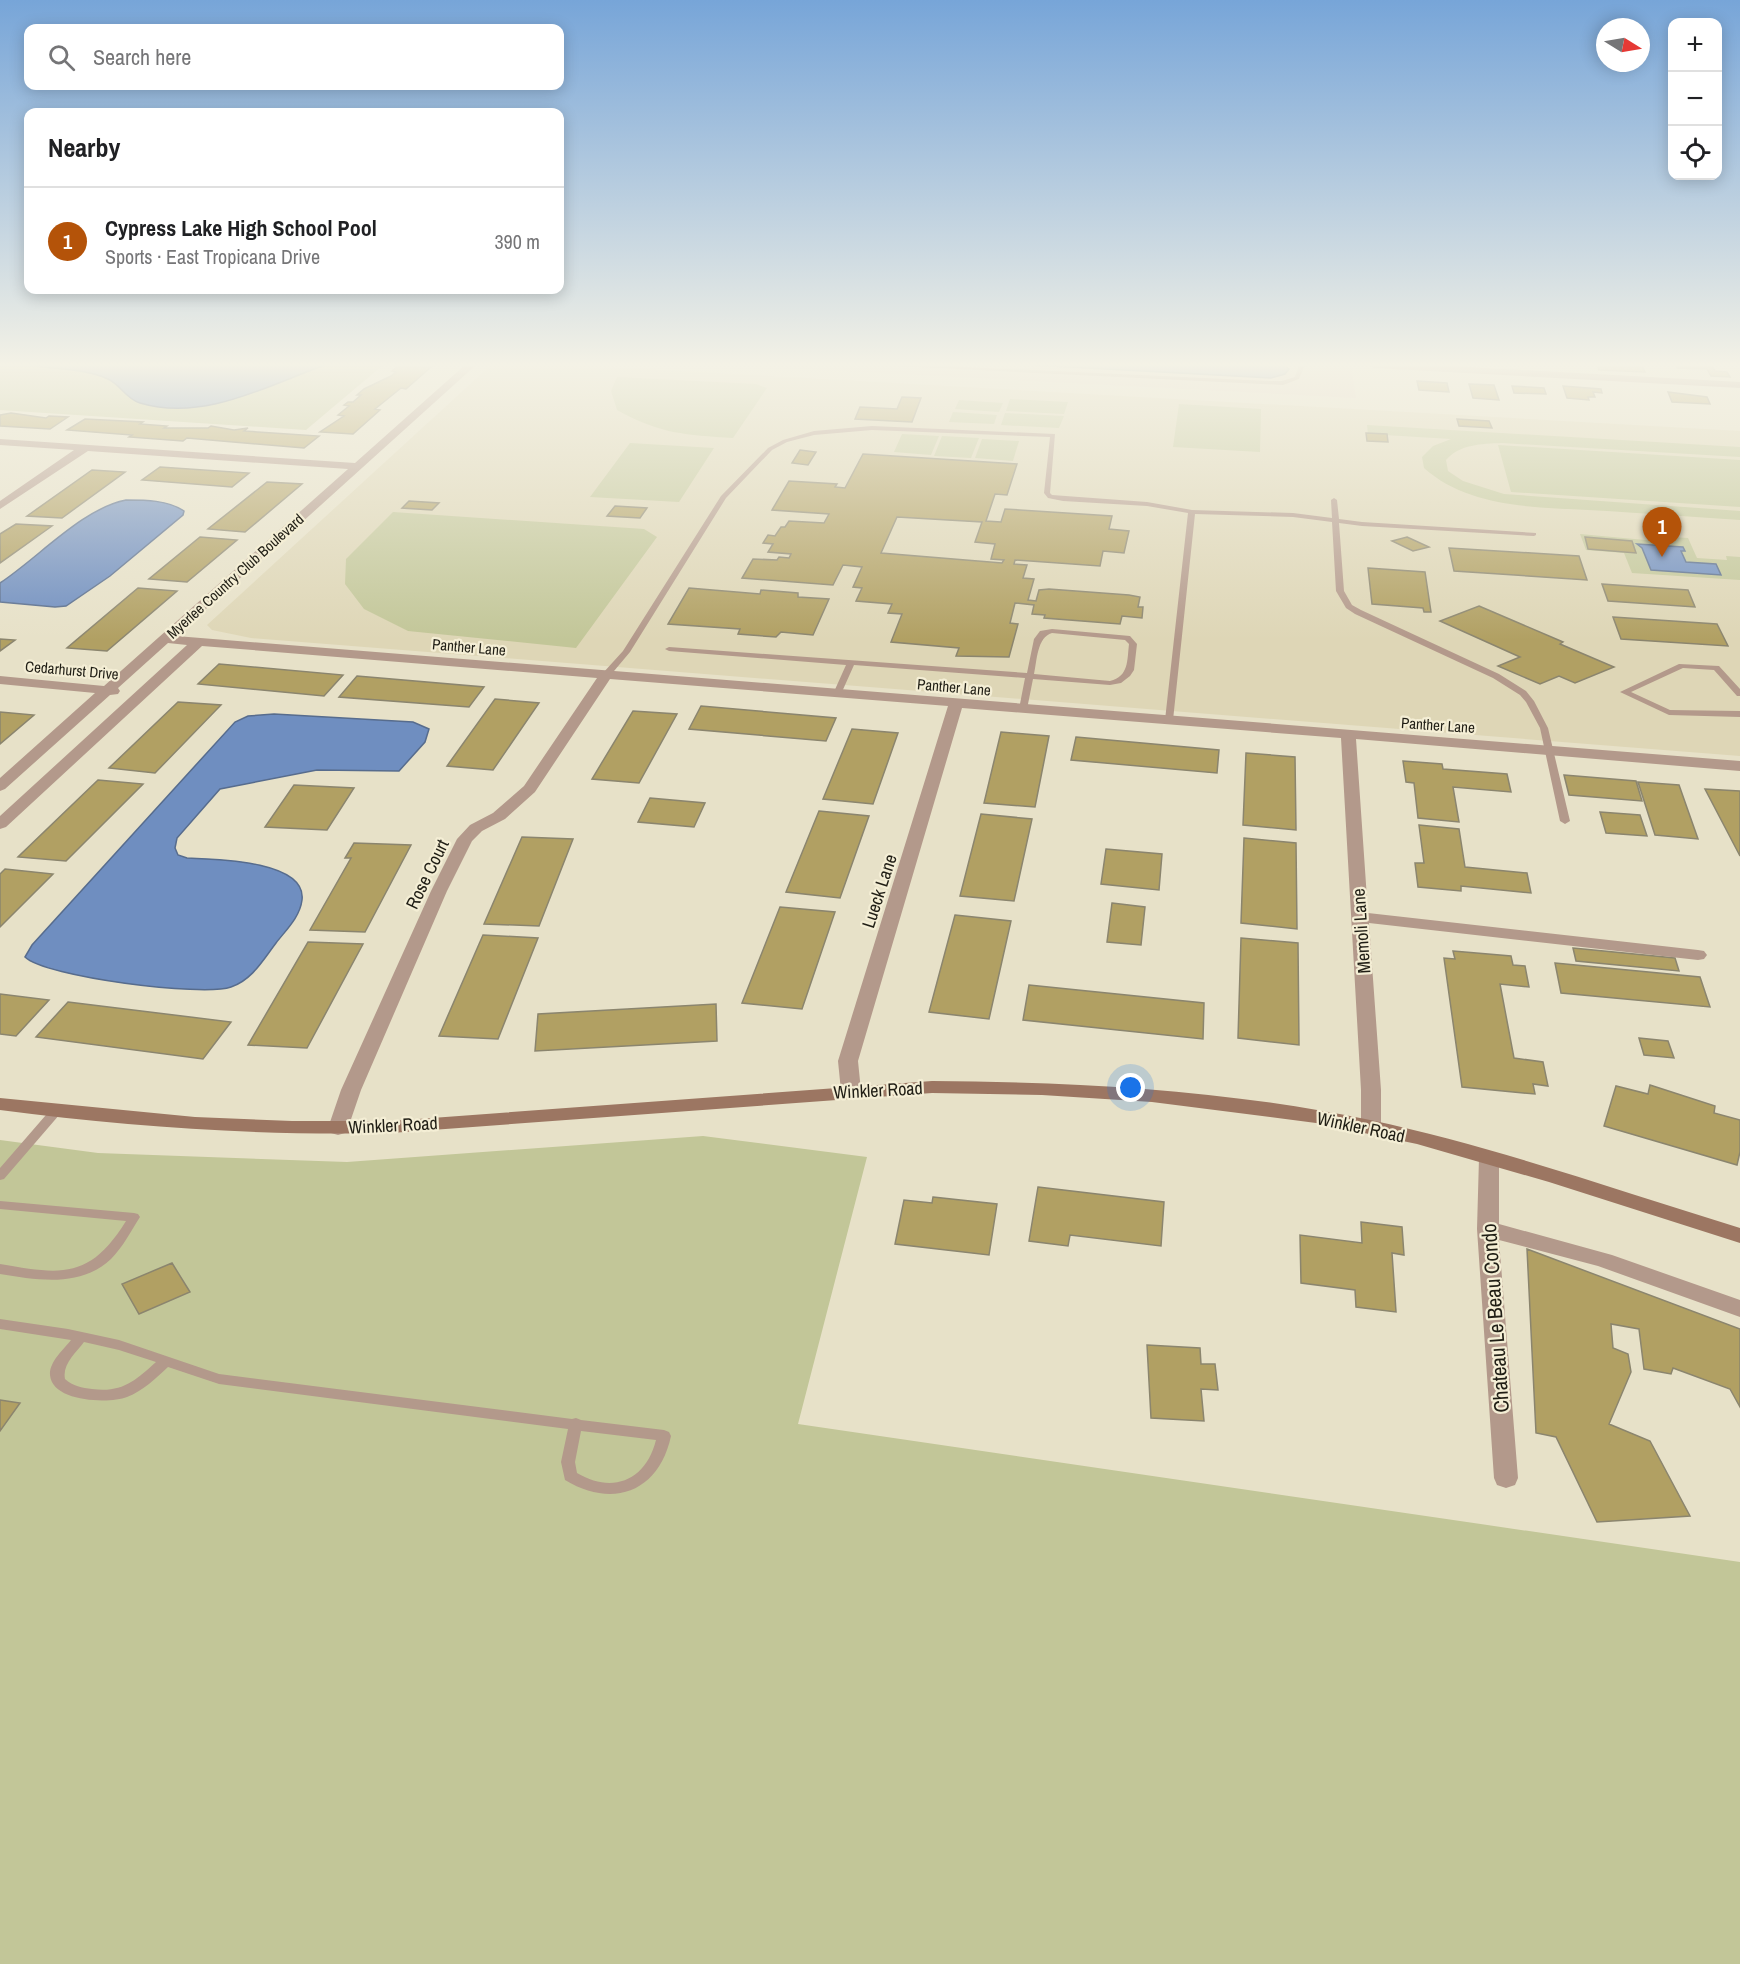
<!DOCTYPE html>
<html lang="en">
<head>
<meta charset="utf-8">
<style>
  body { margin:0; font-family:"Archivo Narrow",sans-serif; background:#f2f2f2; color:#202124 }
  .controls { position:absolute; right:18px; top:18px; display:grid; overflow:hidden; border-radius:12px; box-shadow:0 3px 15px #0003 }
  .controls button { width:54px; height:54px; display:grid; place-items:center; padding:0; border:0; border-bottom:2px solid #e0e0e0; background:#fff; color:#202124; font:30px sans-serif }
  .compass { position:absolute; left:1596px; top:18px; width:54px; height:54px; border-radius:50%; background:#fff; box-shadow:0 3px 15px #0003; rotate:101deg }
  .you { position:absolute; left:1131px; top:1088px; width:21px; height:21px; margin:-15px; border:4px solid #fff; border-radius:50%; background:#1a73e8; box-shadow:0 0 0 9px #1a73e833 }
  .badge { display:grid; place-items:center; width:39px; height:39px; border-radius:50%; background:#b45309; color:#fff; font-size:20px; font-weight:700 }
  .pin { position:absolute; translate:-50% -50px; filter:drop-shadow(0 2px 3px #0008) }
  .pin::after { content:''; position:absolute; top:32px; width:21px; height:18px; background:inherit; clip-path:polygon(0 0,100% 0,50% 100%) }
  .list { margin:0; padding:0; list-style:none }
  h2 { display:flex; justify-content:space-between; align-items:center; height:78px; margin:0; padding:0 24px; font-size:26px }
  h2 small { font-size:20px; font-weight:400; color:#757577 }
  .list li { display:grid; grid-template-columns:39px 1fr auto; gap:18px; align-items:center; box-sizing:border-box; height:108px; padding:0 24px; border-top:2px solid #e0e0e0 }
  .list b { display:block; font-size:22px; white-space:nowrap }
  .list p { margin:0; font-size:20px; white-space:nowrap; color:#757577 }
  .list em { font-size:20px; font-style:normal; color:#757577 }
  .icon { flex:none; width:33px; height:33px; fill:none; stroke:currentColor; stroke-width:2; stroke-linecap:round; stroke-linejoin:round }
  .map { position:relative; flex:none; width:1740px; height:1964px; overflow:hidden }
  .search { position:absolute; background:#fff; box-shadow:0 3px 15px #0003; left:24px; top:24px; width:540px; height:66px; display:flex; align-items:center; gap:15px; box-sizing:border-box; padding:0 21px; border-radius:12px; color:#757577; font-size:22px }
  .panel { position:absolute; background:#fff; box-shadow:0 3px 15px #0003; left:24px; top:108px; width:540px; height:186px; border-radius:12px }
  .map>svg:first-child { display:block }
  .built { fill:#ded6b6 }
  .industrial { fill:#e4d4c2 }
  .green { fill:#c2c698 }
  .water { fill:#6f8ec0; stroke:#576c8d; stroke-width:1.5 }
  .building { fill:#b1a063; stroke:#8b856e; stroke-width:1.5; fill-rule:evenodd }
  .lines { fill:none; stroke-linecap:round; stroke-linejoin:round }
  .lane { fill:#b3998b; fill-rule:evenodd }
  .street { fill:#b3998b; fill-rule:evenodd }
  .secondary { fill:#9c7662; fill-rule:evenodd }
  .labels { text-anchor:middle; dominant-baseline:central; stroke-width:4.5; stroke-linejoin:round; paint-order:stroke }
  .far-street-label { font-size:15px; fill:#201e15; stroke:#f4eed5 }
  .street-label { font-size:18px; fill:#201e15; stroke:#f4eed5 }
  .near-street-label { font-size:21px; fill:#201e15; stroke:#f4eed5 }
</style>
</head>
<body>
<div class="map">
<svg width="1740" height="1964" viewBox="0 0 1740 1964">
  <rect width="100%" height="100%" fill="#e7e1c8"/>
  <path class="built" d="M491 365H576L1740 431V756L251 638 212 630 207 625Z"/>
  <path class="industrial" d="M727 365H1351L1356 398Z"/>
  <path class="green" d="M0 365H383L306 430 0 410Z
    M617 377 756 384 767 388 733 438C686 435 660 434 617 410L611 391Z
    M1010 399 1068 402 1064 414 1006 411Z
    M959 400 1003 403 999 412 955 409Z
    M1179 404 1261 409 1260 452 1173 447Z
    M953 412 997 415 994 424 949 422Z
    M1005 413 1064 416 1059 428 1001 425Z
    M1367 425 1740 447V457L1502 443C1481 444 1460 444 1446 460L1448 471 1463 481 1504 494 1740 511V520C1696 517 1651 514 1607 511 1546 507 1472 511 1424 468L1422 457 1433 446 1451 439 1368 434Z
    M902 434 939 436 931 455 894 452Z
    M942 436 979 438 971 458 934 456Z
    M982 439 1019 441 1013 461 975 458Z
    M630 443 714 448 679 502 590 497Z
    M1498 445 1740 460V507L1511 492Z
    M393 512 644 529 657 537 576 648 408 631 364 609 345 584 346 559Z
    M1580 534 1656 541 1654 536 1688 538 1697 558 1727 560 1726 556 1740 557V580L1632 573 1624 553 1586 550Z
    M703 1136 867 1157 798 1424 1740 1562V1964H0V1140L98 1153 347 1162Z"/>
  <path class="water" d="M31 365H325C266 386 204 422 140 403 125 398 121 385 108 379 84 368 57 370 31 365Z
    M1032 365H1284L1289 369 1285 374 1271 378Z
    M126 500C145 500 168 500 184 511L183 515 110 576 66 606 55 607 0 602V583C38 558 83 508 126 500Z
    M1637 544 1683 547 1685 551H1681L1686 562 1716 564 1721 575 1651 570 1642 548Z
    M274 714 413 722 429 729 425 742 399 771 317 770 220 789 177 838 175 848 178 855 187 858C212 859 307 860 302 900 300 917 286 930 276 943 263 960 252 980 231 987 203 997 45 977 25 957L32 945 235 722 248 716Z"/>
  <path class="building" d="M399 365 431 367 406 389 401 388 375 409 380 410 353 434 320 432 344 416 338 415 349 406 344 405 348 402H353L361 395H357L364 389 391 376 396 372 392 371Z
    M1597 365 1642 366 1645 372 1599 370Z
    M1676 365H1711L1715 371 1727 372 1730 377 1711 376 1707 369 1677 368Z
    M1417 381 1447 383 1449 392 1419 390Z
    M1469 384 1494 385 1499 400 1473 398Z
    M1512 386 1544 388 1546 394 1514 393Z
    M1563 386 1601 389 1602 393 1593 392 1595 397H1588L1589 400 1567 398Z
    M1668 392 1707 397 1710 404 1672 402Z
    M902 397 921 398 912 422 855 419 860 407 897 409Z
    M11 413 46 418 49 416 68 417 50 429 0 426V415Z
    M85 419 143 422 140 424 167 426 164 428H208L211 426 234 430 248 428 244 431 319 436 304 448 187 438 183 441 129 437 132 435 67 430Z
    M1457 419 1489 421 1492 428 1459 426Z
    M1366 433 1387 434 1388 442 1367 441Z
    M800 450 816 452 808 465 792 463Z
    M863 454 1017 464 1007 495 995 494 986 521 1001 522 1005 509 1112 516 1109 529 1129 531 1124 553 1103 551 1100 566 1015 560 1014 564 1027 565 1023 578 1034 579 1028 600 1036 601 1039 590 1049 589 1129 595 1140 597 1138 607H1143L1142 618 1122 616 1120 624 1044 618 1045 615 1032 614 1034 605 1015 603 1010 623 1018 624 1009 657 956 656 959 648 891 642 902 614 888 613 892 604 856 601 862 588 853 587 862 567 843 565 833 585 742 578 753 559 777 560 779 557 789 558 791 554 768 552 773 544 763 543 768 535 775 536 781 527H785L789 521 824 523 829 514 772 510 789 481 837 484 835 487 845 488ZM897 517 982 522 975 542 995 544 991 559 1004 560 1002 563 881 553Z
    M160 467 249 473 232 487 142 480Z
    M92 470 125 472 62 518 27 516Z
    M267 482 302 484 245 532 208 529Z
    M409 501 439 503 432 510 402 508Z
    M615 506 647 508 640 518 607 516Z
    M16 524 52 526 0 563V534Z
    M200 537 237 540 187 582 149 579Z
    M1407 537 1429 547 1413 551 1392 541Z
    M1585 537 1632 541 1636 553 1588 549Z
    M1449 548 1579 556 1587 580 1454 571Z
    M1368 568 1425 572 1431 612H1424L1423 608 1372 604Z
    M1602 584 1688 590 1695 607 1608 601Z
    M138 588 177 591 107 651 67 648Z
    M689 588 760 594 761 590 798 593V597L829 599 813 635 781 632 776 637 738 634 740 629 668 624Z
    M1479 606 1563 642 1560 644 1614 667 1575 683 1559 676 1540 684 1498 666 1520 657 1440 621Z
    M1613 617 1717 624 1728 646 1621 639Z
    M0 639 15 640 0 651Z
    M219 664 343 675 324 696 198 684Z
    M357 676 484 687 469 707 339 697Z
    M495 699 539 703 493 770 447 766Z
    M178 702 221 705 155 773 109 768Z
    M701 706 836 718 826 741 689 729Z
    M633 711 677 714 639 783 592 779Z
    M0 712 34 715 0 744Z
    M852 729 898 733 873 804 823 799Z
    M1001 732 1049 736 1035 807 984 803Z
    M1076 737 1219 750 1217 773 1071 760Z
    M1246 753 1295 757 1296 830 1243 825Z
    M1403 761 1442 764 1443 769 1507 774 1511 792 1453 787 1459 822 1418 818 1414 783 1406 782Z
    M1564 775 1636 781 1642 801 1569 795Z
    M98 780 143 784 66 861 18 857Z
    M1638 782 1679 785 1698 839 1655 835Z
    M294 785 354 788 327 830 265 827Z
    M1705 789 1740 791V856Z
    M650 798 705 803 694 827 638 822Z
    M819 811 869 816 840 898 786 892Z
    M1600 812 1640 815 1647 836 1606 833Z
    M981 814 1032 819 1014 901 960 896Z
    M1419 825 1459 829 1465 867 1527 873 1531 893 1461 886V891L1418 887 1415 863H1424Z
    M522 837 573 839 539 926 484 924Z
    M1244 838 1296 843 1297 929 1241 923Z
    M354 843 411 845 365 932 310 930 351 858H345Z
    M1106 849 1162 854 1159 890 1101 884Z
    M5 869 53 874 0 927V874Z
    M1112 903 1145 907 1141 945 1107 942Z
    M780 907 835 912 802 1009 742 1003Z
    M955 915 1011 921 989 1019 929 1012Z
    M483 935 538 938 498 1039 439 1036Z
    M1241 938 1298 943 1299 1045 1238 1038Z
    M308 942 363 944 307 1048 248 1045Z
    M1573 948 1675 958 1679 971 1576 961Z
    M1453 951 1511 956 1513 965 1525 966 1529 987 1500 984 1514 1058 1543 1062 1548 1086 1533 1084 1535 1094 1462 1087 1444 958 1455 959Z
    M1555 963 1700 977 1710 1007 1561 993Z
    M1029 985 1204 1003 1203 1039 1023 1020Z
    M0 994 49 1000 16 1036 0 1034Z
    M68 1002 231 1022 203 1059 36 1037Z
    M716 1004 717 1041 535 1051 538 1014Z
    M1639 1038 1668 1041 1674 1058 1644 1055Z
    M1650 1085 1715 1106 1714 1113 1740 1120V1152L1737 1165 1604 1126 1616 1086 1648 1094Z
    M1038 1187 1164 1202 1161 1246 1070 1235 1068 1246 1029 1241Z
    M933 1197 997 1204 989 1255 895 1244 904 1200 932 1203Z
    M1361 1222 1402 1227 1404 1255 1392 1253 1396 1312 1356 1307 1355 1290 1301 1283 1300 1235 1362 1243Z
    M1527 1249 1740 1329V1407L1730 1389 1673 1368 1671 1374 1644 1369 1639 1329 1611 1324 1613 1348 1628 1354 1631 1372 1609 1424 1650 1441 1690 1516 1597 1522 1556 1437 1536 1433Z
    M172 1263 190 1292 139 1314 122 1284Z
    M1147 1345 1200 1348 1201 1364H1215L1218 1390 1201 1389 1204 1421 1151 1418Z
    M0 1400 20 1403 0 1431Z"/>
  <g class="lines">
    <path class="lane" d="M874 365H921L1270 381H1282L1295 377 1299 365H1305L1299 379 1283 385Z
      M872 426 1055 434 1050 493 1052 495 1147 502 1192 510 1293 513 1332 518 1331 500 1334 498 1337 500 1339 519 1362 522 1536 533V535L1534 536 1362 526 1339 523 1344 591 1352 605 1361 610 1499 674 1526 691 1534 701 1548 728 1570 821 1565 824 1560 821 1540 728 1526 702 1520 695 1493 678 1355 614 1346 608 1336 591 1332 522 1293 517 1195 514 1173 720 1169 723 1166 722 1165 720 1188 513 1147 506 1063 501 1048 498 1044 493 1050 437 872 430 814 435 787 442 772 450 726 498 630 652 609 677H603V673L623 651 721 496 768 448 783 440 814 431Z
      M1052 629 1130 636 1137 644 1134 670 1130 676 1121 683 1110 685 1033 679 1027 709 1023 712 1019 709 1025 678 854 665 841 694 837 696 833 694 846 665 669 651 665 649 669 647 1027 673 1034 639 1040 631ZM1052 633 1125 640 1129 644C1127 661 1129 676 1110 681L1034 674C1037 661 1037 637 1052 633Z
      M1679 664 1719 666 1740 689V696H1737L1714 670 1683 668 1631 692 1670 710 1740 711V717L1669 715 1620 692Z
      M56 1107 62 1111 60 1114 4 1179 0 1180V1168L52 1108Z
      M0 1201 134 1213 138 1214 140 1217C131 1231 123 1247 111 1259 80 1288 38 1280 0 1274V1264C62 1275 90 1279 126 1221L0 1209Z
      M0 1319 68 1329 119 1340 219 1374 572 1419 576 1418 581 1420 664 1430 669 1432 671 1436C659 1492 613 1509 565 1480L561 1462 568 1429 219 1384 168 1367C156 1378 143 1391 127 1397 109 1404 52 1402 50 1375 49 1362 64 1349 71 1340L0 1329ZM84 1342 119 1350 156 1362C135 1381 122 1393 92 1389 82 1388 73 1386 65 1379 62 1364 76 1353 84 1342ZM581 1431 656 1440C646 1481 612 1494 577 1473L575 1462Z"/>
    <path class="street" d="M465 365H476L176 636 1740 761V771L1356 739 1368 913 1698 950 1704 951 1707 955 1704 959 1698 960 1369 923 1381 1090V1127L1378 1132 1371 1133 1364 1132 1361 1127V1090L1341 738 962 708 858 1061 861 1091 858 1095 851 1097 844 1095 841 1091 838 1061 948 706 610 679 535 792 505 819 482 831 472 841 447 891 361 1090 348 1128 345 1133 338 1135 331 1133 328 1128 341 1090 431 891 457 839 470 825 493 813 524 786 597 678 202 646 6 827 0 829V816L187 645 168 643 118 688 120 691 118 694 110 695 5 789 0 791V778L95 693 0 684V676L104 686 348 469 88 451 0 509V501L74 450 0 445V439L355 463Z
      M1369 365H1433L1740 382V388L1374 368Z
      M1489 1151 1496 1153 1499 1158V1224L1612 1255 1740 1300V1317L1598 1266 1499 1240 1518 1478 1515 1485 1506 1488 1497 1485 1494 1478 1477 1229 1479 1158 1482 1153Z"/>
    <path class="secondary" d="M932 1081C1079 1082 1226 1090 1370 1120 1496 1147 1617 1190 1740 1228V1243L1549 1182 1417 1144 1316 1123 1152 1102 1042 1095 932 1093 391 1133C260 1136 130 1127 0 1110V1098L195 1117 292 1121H391Z"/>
  </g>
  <linearGradient id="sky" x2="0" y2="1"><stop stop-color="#77a5d8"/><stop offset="0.57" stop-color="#f4f2e6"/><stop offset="1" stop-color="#f4f2e6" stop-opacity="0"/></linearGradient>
  <rect width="1740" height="640" fill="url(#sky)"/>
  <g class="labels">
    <g class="far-street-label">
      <text transform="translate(235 576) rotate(-42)">Myerlee Country Club Boulevard</text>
      <text transform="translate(469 647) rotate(5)">Panther Lane</text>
      <text transform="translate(72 670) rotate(5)">Cedarhurst Drive</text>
      <text transform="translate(954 687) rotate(5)">Panther Lane</text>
      <text transform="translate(1438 725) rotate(4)">Panther Lane</text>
    </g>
    <g class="street-label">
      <text transform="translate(427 874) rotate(-64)">Rose Court</text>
      <text transform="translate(879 891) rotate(-72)">Lueck Lane</text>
      <text transform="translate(1361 931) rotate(-94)">Memoli Lane</text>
      <text transform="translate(878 1090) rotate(-3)">Winkler Road</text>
      <text transform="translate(393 1125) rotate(-3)">Winkler Road</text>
      <text transform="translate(1361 1127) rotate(12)">Winkler Road</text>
    </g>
    <g class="near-street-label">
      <text transform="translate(1495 1318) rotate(-94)">Chateau Le Beau Condo</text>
    </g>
  </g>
</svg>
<div class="controls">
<button>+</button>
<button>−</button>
<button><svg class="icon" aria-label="locate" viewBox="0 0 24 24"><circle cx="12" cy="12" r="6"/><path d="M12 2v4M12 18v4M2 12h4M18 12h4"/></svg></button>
</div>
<svg class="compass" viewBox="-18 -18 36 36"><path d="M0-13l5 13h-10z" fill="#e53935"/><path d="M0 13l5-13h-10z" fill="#757577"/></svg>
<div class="you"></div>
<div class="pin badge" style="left:1662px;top:557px">1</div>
<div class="search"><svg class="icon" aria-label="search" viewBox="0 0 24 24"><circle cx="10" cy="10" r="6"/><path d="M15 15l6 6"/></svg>Search here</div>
<section class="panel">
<h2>Nearby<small></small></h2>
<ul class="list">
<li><span class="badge">1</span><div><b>Cypress Lake High School Pool</b><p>Sports · East Tropicana Drive</p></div><em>390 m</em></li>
</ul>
</section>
</div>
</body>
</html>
